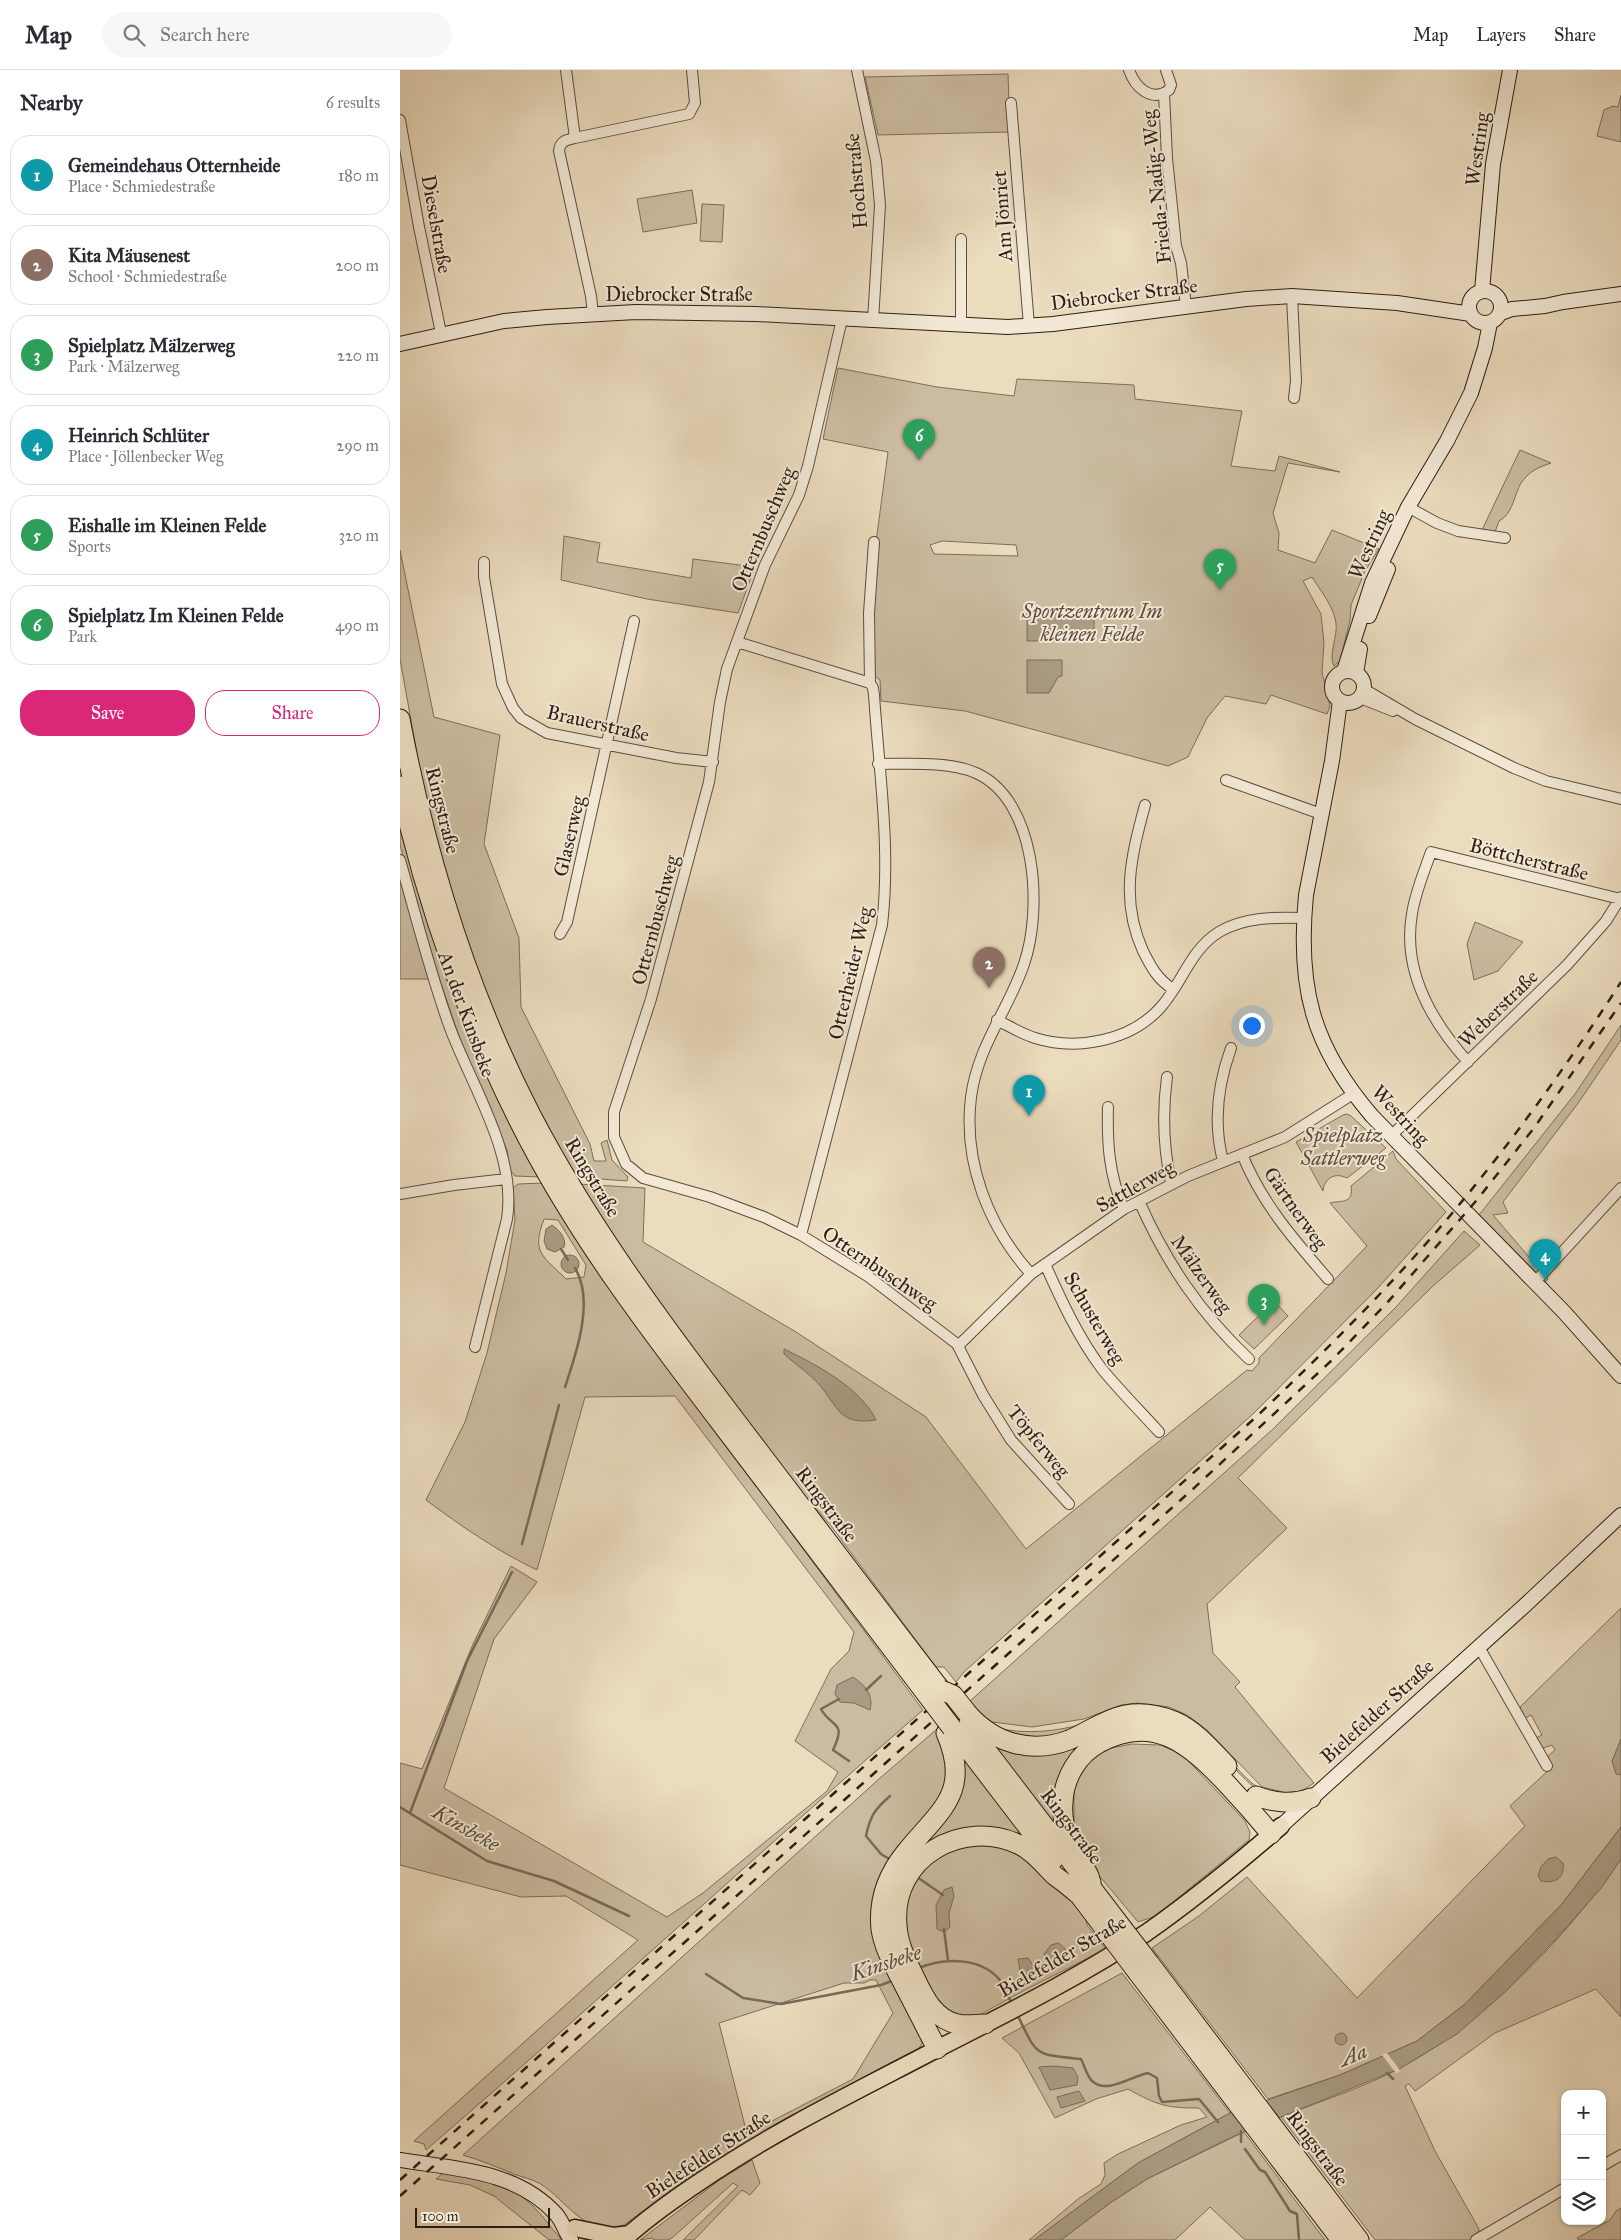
<!DOCTYPE html>
<html lang="en">
<head>
<meta charset="utf-8">
<style>
  body { margin:0; font-family:"IM FELL Great Primer",serif; background:#f7f7f7; color:#2b2b33 }
  .controls { position:absolute; right:15px; bottom:15px; display:grid; overflow:hidden; border-radius:10px; box-shadow:0 1px 4px #0004 }
  .controls button { width:45px; height:45px; display:grid; place-items:center; padding:0; border:0; border-bottom:1px solid #e1e1e2; background:#fff; color:#2b2b33; font:25px sans-serif }
  .scale { position:absolute; left:15px; bottom:12px; width:135px; box-sizing:border-box; padding-left:5px; border:2px solid #2d1f14; border-top:0; font-size:14px; line-height:18px; white-space:nowrap; color:#2d1f14; -webkit-text-stroke:4px #f2e8d5; paint-order:stroke }
  .you { position:absolute; left:851px; top:955px; width:18px; height:18px; margin:-12px; border:4px solid #fff; border-radius:50%; background:#1a73e8; box-shadow:0 0 0 8px #1a73e833 }
  .badge { display:grid; place-items:center; width:32px; height:32px; border-radius:50%; background:#db2777; color:#fff; font-size:16px; font-weight:700 }
  .pin { position:absolute; translate:-50% -41px; filter:drop-shadow(0 1px 2px #0008) }
  .pin::after { content:''; position:absolute; top:26px; width:18px; height:15px; background:inherit; clip-path:polygon(0 0,100% 0,50% 100%) }
  .list { margin:0; padding:0; list-style:none }
  h2 { display:flex; justify-content:space-between; align-items:center; height:65px; margin:0; padding:0 20px; font-size:21px }
  h2 small { font-size:16px; font-weight:400; color:#7c7c81 }
  .list li { display:grid; grid-template-columns:32px 1fr auto; gap:15px; align-items:center; box-sizing:border-box; height:80px; margin:0 10px 10px; padding:0 10px; border:1px solid #e1e1e2; border-radius:20px }
  .list b { display:block; font-size:19px; white-space:nowrap }
  .list p { margin:0; font-size:16px; white-space:nowrap; color:#7c7c81 }
  .list em { font-size:16px; font-style:normal; color:#7c7c81 }
  .actions { display:flex; gap:10px; padding:15px 20px }
  .actions a { flex:1; padding:11px 0; border:1px solid #db2777; border-radius:20px; text-align:center; font-size:18px; color:#db2777 }
  .actions .main { background:#db2777; color:#fff }
  .icon { flex:none; width:28px; height:28px; fill:none; stroke:currentColor; stroke-width:2; stroke-linecap:round; stroke-linejoin:round }
  .map { position:relative; flex:none; width:1221px; height:2170px; overflow:hidden }
  header { display:flex; align-items:center; gap:30px; box-sizing:border-box; height:70px; padding:0 25px; background:#fff; border-bottom:1px solid #e1e1e2 }
  header strong { font-size:24px }
  nav { display:flex; gap:28px; margin-inline-start:auto; font-size:18px }
  .search { width:350px; height:45px; background:#f7f7f7; display:flex; align-items:center; gap:12px; box-sizing:border-box; padding:0 18px; border-radius:28px; color:#7c7c81; font-size:19px }
  main { display:flex }
  aside { flex:1; background:#fff }
  .map>svg:first-child { display:block }
  .green { fill:#cbbca1; stroke:#7c6e5a; fill-rule:evenodd }
  .water { fill:#aa9c84; stroke:#786a57 }
  .pier { fill:#ebdcbe }
  .lines { fill:none; stroke-linecap:round; stroke-linejoin:round }
  .stream { stroke:#786a57; stroke-width:2.5 }
  .street-casing { stroke:#5c4e3e; stroke-width:12 }
  .secondary-casing { stroke:#2d1f14; stroke-width:16 }
  .primary-casing { stroke:#2d1f14; stroke-width:19 }
  .highway-casing { stroke:#2d1f14; stroke-width:21 }
  .street { stroke:#f2e8d5; stroke-width:10 }
  .secondary { stroke:#f2e8d5; stroke-width:14 }
  .primary { stroke:#ebdcbe; stroke-width:16 }
  .highway { stroke:#ebdcbe; stroke-width:19 }
  .rail { stroke:#2d1f14; stroke-width:2.5; stroke-dasharray:9 9; stroke-linecap:butt }
  .highway-bridge-casing { stroke:#2d1f14; stroke-width:21; stroke-linecap:butt }
  .highway-bridge { stroke:#ebdcbe; stroke-width:19 }
  .labels { text-anchor:middle; dominant-baseline:central; stroke-width:4; stroke-linejoin:round; paint-order:stroke }
  .street-label { font-size:20px; fill:#2d1f14; stroke:#f2e8d5 }
  .park-label { font-size:20px; font-style:italic; fill:#5c4e3e; stroke:#f2e8d5 }
  .water-label { font-size:21px; font-style:italic; fill:#594b3b; stroke:#f2e8d5 }
</style>
</head>
<body>
<header>
<strong>Map</strong>
<div class="search"><svg class="icon" aria-label="search" viewBox="0 0 24 24"><circle cx="10" cy="10" r="6"/><path d="M15 15l6 6"/></svg>Search here</div>
<nav><a>Map</a><a>Layers</a><a>Share</a></nav>
</header>
<main>
<aside>
<h2>Nearby<small>6 results</small></h2>
<ul class="list">
<li><span class="badge" style="background:#0f9aa8">1</span><div><b>Gemeindehaus Otternheide</b><p>Place · Schmiedestraße</p></div><em>180 m</em></li>
<li><span class="badge" style="background:#8d6e63">2</span><div><b>Kita Mäusenest</b><p>School · Schmiedestraße</p></div><em>200 m</em></li>
<li><span class="badge" style="background:#2e9e5b">3</span><div><b>Spielplatz Mälzerweg</b><p>Park · Mälzerweg</p></div><em>220 m</em></li>
<li><span class="badge" style="background:#0f9aa8">4</span><div><b>Heinrich Schlüter</b><p>Place · Jöllenbecker Weg</p></div><em>290 m</em></li>
<li><span class="badge" style="background:#2e9e5b">5</span><div><b>Eishalle im Kleinen Felde</b><p>Sports</p></div><em>320 m</em></li>
<li><span class="badge" style="background:#2e9e5b">6</span><div><b>Spielplatz Im Kleinen Felde</b><p>Park</p></div><em>490 m</em></li>
</ul>
<div class="actions"><a class="main">Save</a><a>Share</a></div>
</aside>
<div class="map">
<svg width="1221" height="2170" viewBox="0 0 1221 2170">
  <rect width="100%" height="100%" fill="#ebdcbe"/>
  <filter id="stains"><feTurbulence type="fractalNoise" baseFrequency=".004" numOctaves="4"/><feColorMatrix values="0 0 0 0 .2 0 0 0 0 .09 0 0 0 0 .02 0 0 0 .5 -.17"/></filter>
  <radialGradient id="worn" r=".72"><stop offset=".6" stop-color="#630" stop-opacity="0"/><stop offset="1" stop-color="#630" stop-opacity=".3"/></radialGradient>
  <path class="green" d="M608 4 610 62 478 65 465 7Z
    M1221 25V72L1197 66 1204 40 1213 36 1218 37Z
    M292 120 297 153 243 162 237 129Z
    M302 134 324 135 322 172 300 171Z
    M438 298 537 317 614 326 617 309 734 315 735 329 842 341 831 396 875 401 879 386 940 402 888 393 873 443 879 463 878 480 915 493 932 460 979 479 965 501 951 535 950 550 940 591 934 596C928 585 938 566 936 553 934 537 920 520 912 507L903 511 921 544 924 573 922 602 930 636 927 644 871 625 866 634 825 626 807 648 788 687 768 696 565 641 481 631 480 610 475 606 473 537 476 472 488 382 423 369ZM542 471 616 475 618 486 534 484 530 475Z
    M1120 380 1151 393C1142 396 1132 400 1126 407 1113 419 1116 442 1099 451L1095 462 1082 460Z
    M164 466 200 473 197 492 291 508 293 489 355 497 338 543 247 529 161 510Z
    M0 480 34 647 100 665 84 774 119 868 121 937 190 1074 194 1091H206L201 1073 207 1070 212 1090 228 1107 227 1111 174 1107 155 1074 123 1009 76 903 51 827 21 706 0 589Z
    M0 744 141 1107 115 1106 110 1100 107 1080 59 966 35 896 0 775Z
    M0 806 29 909H0Z
    M1075 852 1123 872 1098 901 1074 910 1067 874Z
    M1221 955V970L1179 1032 1103 1132 1108 1143 1093 1145 1148 1209 1144 1213 1079 1145 1175 1024Z
    M947 1044 951 1046 986 1078 947 1108C935 1102 924 1108 923 1121L896 1072 943 1045Z
    M993 1081 996 1089 1046 1142 977 1219 854 1343 564 1602 556 1612 544 1597H536L431 1456 373 1390 283 1271 178 1114 245 1118 243 1172 396 1262 526 1347 626 1479 847 1300 852 1301 859 1293V1288L967 1176 930 1133C940 1130 954 1135 951 1116Z
    M143 1113 358 1413 383 1452 523 1640C356 1785 193 1936 26 2080L24 2074 14 2071 238 1870 166 1826 121 1827 0 1795V1693L22 1699 73 1574 111 1496 137 1512 94 1569 44 1718 267 1847 303 1823 427 1721 438 1702 395 1671 431 1599 449 1581 454 1562 275 1326 185 1327 137 1500C97 1481 61 1456 26 1430L65 1352 87 1283 106 1203 115 1150 113 1118 118 1114ZM144 1149 158 1150 186 1195 184 1207 166 1209C143 1186 131 1183 144 1149Z
    M1064 1161 1080 1175 1033 1216 838 1408 887 1458 807 1534 813 1583 840 1612 835 1617 914 1713 893 1727 884 1728 883 1722 862 1717 807 1660 787 1645 769 1637 737 1633 721 1635 684 1649 632 1657 592 1652 579 1644 569 1632 873 1359 996 1237Z
    M874 1231 888 1246 854 1279 839 1265Z
    M1221 1538V1757L1161 1835 1065 1934 1017 1971 940 2005 868 2029 752 1878 799 1846 847 1807 957 1928 1125 1756 1110 1736 1151 1698 1147 1687 1155 1680 1152 1675 1144 1678 1140 1676 1136 1668 1142 1665 1131 1645 1125 1648 1120 1637Z
    M738 1638C796 1639 815 1680 853 1714 860 1720 870 1722 876 1727 858 1724 849 1713 836 1700 810 1672 785 1642 744 1641 697 1639 661 1684 613 1669 603 1665 595 1662 587 1655 619 1666 658 1662 690 1652 708 1647 718 1640 738 1638Z
    M744 1656 667 1699 669 1781 579 1661 595 1672Z
    M537 1659 549 1687 541 1732 488 1797 522 1964V1973L518 1980 486 1995 366 2061 289 2107 224 2155C183 2168 168 2130 139 2113 131 2109 122 2107 114 2104 97 2097 80 2090 63 2085L479 1709ZM470 1910H476L493 1943 453 2009 347 2064 319 1953 444 1913H464Z
    M555 1672 638 1780 619 1769 520 1782 514 1780 537 1756Z
    M731 1674 760 1675 782 1684 845 1751 850 1762 849 1770 756 1846 738 1852 687 1791 674 1754V1720L682 1698 707 1679Z
    M595 1773 619 1782 652 1808 686 1849 687 1855 706 1879 623 1921 576 1947 557 1948 537 1937 508 1876 505 1839 510 1818 519 1804 546 1781 566 1774Z
    M1221 1789V1947L1196 1919 1095 1963 1015 2021 1009 2014 1005 2016 1035 2081 1079 2159 1078 2164 1070 2170H975L881 2047C920 2031 963 2018 1000 1998 1084 1954 1167 1866 1221 1789Z
    M722 1903 830 2043 738 2093 634 2170H629L678 2129 701 2114 705 2105 704 2093 718 2084 781 2055 807 2047 799 2038C765 2038 757 2035 728 2019L696 2029 655 2048 619 1983 602 1968Z
    M844 2062 925 2170H845L810 2137 775 2170H661L710 2133 747 2109Z
    M352 2090 360 2113 350 2125 342 2120 294 2170H283L338 2116 333 2113 272 2168 268 2170H254L252 2168 240 2170 321 2109Z
    M43 2103C70 2107 103 2112 125 2129 139 2140 150 2157 162 2170H149L94 2126 70 2115 36 2109Z
    M1221 2138V2170H1179L1177 2168 1210 2150 1216 2141Z"/>
  <path class="water" d="M694 542V570L627 571V543Z
    M627 590H662V606L658 607 649 623H627Z
    M152 1155C159 1160 167 1168 164 1177L155 1182 147 1179 144 1171 146 1159Z
    M161 1194a9 9 0 1 1 18 0a9 9 0 1 1-18 0Z
    M384 1279C415 1294 461 1318 476 1350 441 1355 440 1341 422 1318 412 1305 396 1295 384 1284Z
    M453 1607C465 1615 474 1625 470 1640L454 1633 440 1632 435 1624 437 1615Z
    M1221 1669V1705L1216 1704 1212 1691Z
    M1221 1757V1789L1202 1817 1155 1870 1105 1922 1057 1964 999 1999 834 2066 747 2109 710 2133 661 2170H634L738 2093 830 2043 940 2005 1017 1971 1065 1934 1161 1835Z
    M1156 1787 1163 1793C1165 1808 1155 1814 1141 1811L1138 1806 1141 1797 1148 1789Z
    M552 1817 554 1826 549 1843 550 1857 544 1862 537 1859 536 1835 544 1820Z
    M658 1873C665 1877 668 1882 668 1890L660 1893 647 1891 644 1884 651 1875Z
    M628 1888 635 1898 636 1906 624 1910 620 1901 618 1889Z
    M935 1969a6 6 0 1 1 12 0a6 6 0 1 1-12 0Z
    M654 1996 673 1998 678 2007 677 2015 650 2020 639 1997Z
    M679 2021 685 2031 661 2038 657 2027Z"/>
  <path class="pier" d="M987 1983 999 1999 1000 2001 996 2003 982 1985Z"/>
  <g class="lines">
    <path class="stream" d="M161 1179 168 1190
      M165 1317C176 1284 195 1231 175 1198
      M122 1474 159 1335
      M466 1620 481 1606
      M439 1629 421 1639C432 1659 447 1650 433 1680L449 1691
      M490 1726C475 1739 470 1746 466 1766L481 1784 491 1790
      M0 1737 87 1791 154 1811 229 1846
      M10 1743 67 1591 112 1502
      M517 1807 543 1825
      M544 1859 548 1891
      M519 1898C545 1887 584 1887 602 1913 606 1920 609 1928 612 1934
      M306 1904 343 1928 381 1934 481 1915 494 1910
      M617 1944C638 1987 633 1984 681 1989 684 1995 687 2006 692 2011 707 2025 731 2006 748 2003L757 2008 759 2026 762 2032 799 2029 818 2052
      M987 2003 993 2009
      M841 2061V2072
      M845 2079 860 2100 865 2102 890 2141 897 2144 899 2170"/>
    <defs>
      <path id="street" d="M166 0 175 68C166 70 160 71 159 81L191 226 193 244
        M457 0 476 91 480 135 473 251
        M729 0C735 17 751 33 769 20L771 15 766 0
        M764 24 767 88 776 176 781 193 786 236
        M611 33 629 256
        M0 50 19 157 41 263
        M175 68 289 44 295 33 292 0
        M561 169V255
        M892 226 896 311 894 328
        M442 249 408 396 399 425 365 495 327 599 320 632 309 712 251 929 214 1042V1067L226 1094 243 1108 310 1127 364 1147 401 1165 469 1207 557 1274 583 1325 611 1370 669 1434
        M1008 437 1037 453 1058 461 1105 468
        M84 492V507L102 614 113 638 121 648 147 663 276 688 313 692
        M337 572 470 613
        M964 619 1015 649 1114 698 1146 711 1221 729
        M960 628 993 641
        M478 694C507 694 550 691 576 703 637 730 643 839 624 894 608 941 578 975 571 1027 563 1092 588 1156 631 1204
        M826 710 921 744
        M745 735C731 787 720 830 743 881 751 897 758 910 773 919
        M0 790C16 846 30 903 50 958 72 1017 117 1084 107 1149L75 1277
        M160 864 167 852 234 551
        M597 950C609 956 622 964 635 968 677 981 731 971 761 937 783 912 790 880 819 862 844 847 875 847 904 848
        M1068 992C1031 951 1002 901 1012 844 1015 823 1024 802 1031 782L1220 829
        M767 1007C762 1044 763 1076 771 1113
        M708 1037C707 1073 709 1106 724 1139
        M991 1066 1167 895 1206 851 1221 827
        M842 1084C861 1132 894 1170 928 1209
        M823 1091C813 1053 818 1014 831 978
        M0 1124 54 1115 106 1109
        M739 1131C766 1192 800 1243 849 1289
        M401 1165 482 855C491 779 479 701 474 625L473 618 470 613 469 543 474 472
        M645 1194C661 1230 678 1267 702 1299 720 1321 740 1341 759 1362
        M1135 1212 1221 1118
        M557 1274 561 1273 631 1204 724 1139 788 1106 885 1067 953 1024
        M1079 1577 1147 1696
        M1202 2096 1221 2085
        M1076 2170 1165 2118"/>
      <path id="secondary" d="M1069 237a16 16 0 1 1 32 0a16 16 0 1 1-32 0Z
        M1082 221 1093 94 1110 0
        M1101 243 1112 239 1145 236 1163 232 1221 224
        M0 274 104 251 147 247 236 242 356 244 608 257 653 254 846 229 892 226 997 233 1071 244
        M969 546 988 499
        M932 617a16 16 0 1 1 32 0a16 16 0 1 1-32 0Z
        M944 601 972 513 1008 437 1047 371 1071 323 1085 278 1090 253
        M956 603 960 579
        M940 631 932 691 906 825C897 917 912 976 972 1046L1164 1242 1221 1306
        M881 1756 1122 1538 1221 1445
        M0 2090C55 2099 116 2100 156 2144 163 2152 165 2162 171 2170"/>
      <path id="primary" d="M175 2158 214 2166 230 2164
        M223 2170C247 2148 274 2129 301 2111 376 2060 457 2021 537 1979 607 1943 680 1907 746 1863 793 1830 837 1794 881 1756"/>
      <path id="highway" d="M0 649C26 786 67 921 131 1045 189 1156 263 1255 339 1355 406 1443 473 1532 541 1620
        M0 716C26 832 65 943 118 1049 173 1160 248 1258 323 1356 392 1447 461 1538 530 1629
        M568 1644C595 1674 632 1684 669 1670 688 1662 705 1649 725 1645 742 1642 759 1645 774 1651 795 1660 811 1679 827 1696
        M567 1655 723 1859
        M552 1658 653 1790
        M856 1726C875 1733 892 1735 911 1728
        M671 1814 711 1867
        M692 1819C691 1807 687 1802 681 1792 669 1774 661 1753 663 1732 664 1708 678 1684 699 1673 753 1643 789 1674 826 1713 842 1730 857 1747 871 1764
        M750 1894 959 2170
        M738 1903 941 2170
        M585 1954C576 1954 566 1956 558 1954 534 1950 523 1925 514 1906 506 1889 498 1874 497 1855 491 1788 562 1747 620 1775 634 1782 643 1794 654 1805 662 1811 670 1817 678 1824
        M537 1979C526 1958 515 1936 504 1915 495 1897 484 1879 481 1859 478 1830 488 1804 506 1782 539 1741 572 1723 546 1663"/>
    </defs>
    <use href="#street" class="street-casing"/>
    <use href="#secondary" class="secondary-casing"/>
    <use href="#primary" class="primary-casing"/>
    <use href="#highway" class="highway-casing"/>
    <use href="#street" class="street"/>
    <use href="#secondary" class="secondary"/>
    <use href="#primary" class="primary"/>
    <use href="#highway" class="highway"/>
    <path class="rail" d="M0 2110 855 1348C918 1288 980 1227 1037 1161 1104 1083 1165 999 1221 912
      M0 2126 793 1419 931 1291 987 1233 1076 1131 1134 1058 1221 933"/>
    <defs>
      <path id="highway-bridge" d="M541 1620 553 1625 568 1644
        M530 1629 552 1658
        M723 1859 750 1894
        M711 1867 738 1903"/>
    </defs>
    <use href="#highway-bridge" class="highway-bridge-casing"/>
    <use href="#highway-bridge" class="highway-bridge"/>
  </g>
  <g class="labels">
    <g class="street-label">
      <text transform="translate(1077 79) rotate(-82)">Westring</text>
      <text transform="translate(456 111) rotate(-95)">Hochstraße</text>
      <text transform="translate(756 117) rotate(-96)">Frieda-Nadig-Weg</text>
      <text transform="translate(602 146) rotate(-94)">Am Jönriet</text>
      <text transform="translate(37 154) rotate(80)">Dieselstraße</text>
      <text x="279" y="224">Diebrocker Straße</text>
      <text transform="translate(724 224) rotate(-7)">Diebrocker Straße</text>
      <text transform="translate(363 459) rotate(-67)">Otternbuschweg</text>
      <text transform="translate(969 474) rotate(-65)">Westring</text>
      <text transform="translate(198 653) rotate(13)">Brauerstraße</text>
      <text transform="translate(43 740) rotate(76)">Ringstraße</text>
      <text transform="translate(169 766) rotate(-77)">Glaserweg</text>
      <text transform="translate(1129 789) rotate(14)">Böttcherstraße</text>
      <text transform="translate(255 850) rotate(-75)">Otternbuschweg</text>
      <text transform="translate(450 903) rotate(-77)">Otterheider Weg</text>
      <text transform="translate(1098 938) rotate(-44)">Weberstraße</text>
      <text transform="translate(67 944) rotate(70)">An der Kinsbeke</text>
      <text transform="translate(1001 1045) rotate(47)">Westring</text>
      <text transform="translate(193 1107) rotate(59)">Ringstraße</text>
      <text transform="translate(735 1116) rotate(-29)">Sattlerweg</text>
      <text transform="translate(896 1138) rotate(55)">Gärtnerweg</text>
      <text transform="translate(480 1198) rotate(34)">Otternbuschweg</text>
      <text transform="translate(802 1204) rotate(55)">Mälzerweg</text>
      <text transform="translate(695 1248) rotate(60)">Schusterweg</text>
      <text transform="translate(639 1371) rotate(51)">Töpferweg</text>
      <text transform="translate(427 1434) rotate(53)">Ringstraße</text>
      <text transform="translate(977 1641) rotate(-42)">Bielefelder Straße</text>
      <text transform="translate(672 1756) rotate(53)">Ringstraße</text>
      <text transform="translate(662 1886) rotate(-30)">Bielefelder Straße</text>
      <text transform="translate(918 2078) rotate(53)">Ringstraße</text>
      <text transform="translate(308 2084) rotate(-33)">Bielefelder Straße</text>
    </g>
    <g class="park-label">
      <text x="692" y="541">Sportzentrum Im<tspan x="692" dy="23">kleinen Felde</tspan></text>
      <text x="943" y="1065">Spielplatz<tspan x="943" dy="23">Sattlerweg</tspan></text>
    </g>
    <g class="water-label">
      <text transform="translate(66 1758) rotate(30)">Kinsbeke</text>
      <text transform="translate(486 1893) rotate(-18)">Kinsbeke</text>
      <text transform="translate(953 1985) rotate(-22)">Aa</text>
    </g>
  </g>
  <rect width="100%" height="100%" filter="url(#stains)"/>
  <rect width="100%" height="100%" fill="url(#worn)"/>
</svg>
<div class="controls">
<button>+</button>
<button>−</button>
<button><svg class="icon" aria-label="layers" viewBox="0 0 24 24"><path d="M12 4l9 5-9 5-9-5zM3 14l9 5 9-5"/></svg></button>
</div>
<div class="scale">100 m</div>
<div class="you"></div>
<div class="pin badge" style="left:629px;top:1046px;background:#0f9aa8">1</div>
<div class="pin badge" style="left:589px;top:918px;background:#8d6e63">2</div>
<div class="pin badge" style="left:864px;top:1255px;background:#2e9e5b">3</div>
<div class="pin badge" style="left:1145px;top:1210px;background:#0f9aa8">4</div>
<div class="pin badge" style="left:820px;top:520px;background:#2e9e5b">5</div>
<div class="pin badge" style="left:519px;top:390px;background:#2e9e5b">6</div>
</div>
</main>
</body>
</html>
